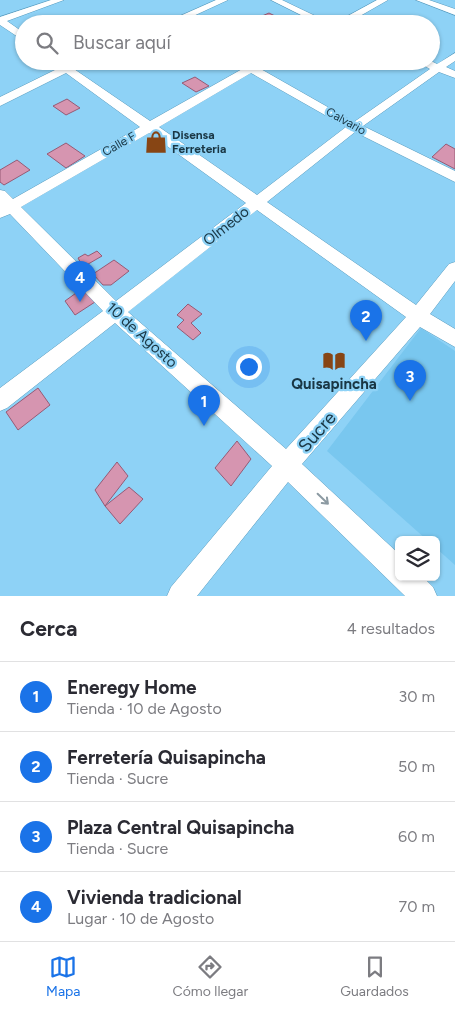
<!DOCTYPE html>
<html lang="es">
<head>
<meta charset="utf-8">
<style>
  body { margin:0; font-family:Figtree,sans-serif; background:#f7f7f7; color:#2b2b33 }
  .controls { position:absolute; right:15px; bottom:15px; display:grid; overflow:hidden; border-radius:8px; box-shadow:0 1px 4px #0004 }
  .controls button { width:45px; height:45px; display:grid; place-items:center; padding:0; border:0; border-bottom:1px solid #e1e1e2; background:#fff; color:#2b2b33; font:25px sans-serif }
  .you { position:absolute; left:248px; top:366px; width:18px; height:18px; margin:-12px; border:4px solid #fff; border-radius:50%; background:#1a73e8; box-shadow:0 0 0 8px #1a73e833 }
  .badge { display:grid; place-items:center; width:32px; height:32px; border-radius:50%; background:#1a73e8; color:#fff; font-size:16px; font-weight:700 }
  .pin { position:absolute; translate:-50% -41px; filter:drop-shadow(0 1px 2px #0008) }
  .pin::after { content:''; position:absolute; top:26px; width:18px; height:15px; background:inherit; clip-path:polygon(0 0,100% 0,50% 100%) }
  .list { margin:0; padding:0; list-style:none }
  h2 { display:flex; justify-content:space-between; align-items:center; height:65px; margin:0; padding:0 20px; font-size:21px }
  h2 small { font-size:16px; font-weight:400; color:#7c7c81 }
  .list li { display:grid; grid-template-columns:32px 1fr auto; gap:15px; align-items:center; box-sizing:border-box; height:70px; padding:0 20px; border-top:1px solid #e1e1e2 }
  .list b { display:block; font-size:19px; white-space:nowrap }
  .list p { margin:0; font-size:16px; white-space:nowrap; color:#7c7c81 }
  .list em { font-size:16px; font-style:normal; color:#7c7c81 }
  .icon { flex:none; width:28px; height:28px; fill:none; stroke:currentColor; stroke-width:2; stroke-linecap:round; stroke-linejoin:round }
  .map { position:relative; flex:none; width:455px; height:596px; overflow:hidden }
  .search { position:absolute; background:#fff; box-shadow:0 1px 4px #0004; left:15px; right:15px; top:15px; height:55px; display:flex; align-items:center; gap:12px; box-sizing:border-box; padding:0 18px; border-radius:28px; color:#7c7c81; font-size:19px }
  .sheet { height:345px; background:#fff }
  nav { display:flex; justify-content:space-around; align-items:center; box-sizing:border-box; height:70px; border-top:1px solid #e1e1e2; background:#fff; font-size:14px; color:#7c7c81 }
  nav a { display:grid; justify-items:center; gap:2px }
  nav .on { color:#1a73e8 }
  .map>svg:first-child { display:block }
  .built { fill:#79c7ef }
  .building { fill:#d695b0; stroke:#965a75 }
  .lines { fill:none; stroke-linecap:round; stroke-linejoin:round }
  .street-casing { stroke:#579abd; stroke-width:1 }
  .street { fill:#fff; fill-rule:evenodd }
  .oneway { stroke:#8c9aa2 }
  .labels { text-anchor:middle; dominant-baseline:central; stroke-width:4.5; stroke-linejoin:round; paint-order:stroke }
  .far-street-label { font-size:12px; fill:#193644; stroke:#8ed2f6 }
  .far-poi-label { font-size:12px; font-weight:bold; fill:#193644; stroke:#8ed2f6; text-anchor:start }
  .street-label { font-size:15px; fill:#193644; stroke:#8ed2f6 }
  .poi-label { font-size:15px; font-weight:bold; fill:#193644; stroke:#8ed2f6 }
  .near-street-label { font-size:18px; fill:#193644; stroke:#8ed2f6 }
</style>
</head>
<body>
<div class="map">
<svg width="455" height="596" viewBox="0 0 455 596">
  <rect width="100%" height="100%" fill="#8ed2f6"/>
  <path class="built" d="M421 328 455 351V565L436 548V540H427L327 451Z"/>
  <path class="building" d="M269 13 281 19 271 24 248 22Z
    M195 77 209 86 196 92 182 83Z
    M67 99 80 108 66 115 53 106Z
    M66 143 85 156 66 168 47 154Z
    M446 144 455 149V169L432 157Z
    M17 160 30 170 4 185 0 182V170Z
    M97 251 102 256 83 267 78 258 85 254 88 256Z
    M114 260 129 271 111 285H103L93 274Z
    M83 288 95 302 75 315 65 301Z
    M188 304 202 314 191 323 201 333 193 340 177 327 184 320 177 315Z
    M38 388 50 405 18 430 6 412Z
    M237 441 251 459 231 486 215 468Z
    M117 462 128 476 105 506 95 490Z
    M129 487 143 499 120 524 105 506Z"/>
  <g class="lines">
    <defs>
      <path id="street" d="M51 0H64L7 21 24 33V41L0 25V17Z
        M216 0H228L176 24H162Z
        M271 0H282L332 24H319Z
        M377 0H388L346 24H333Z
        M416 0H429L455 9V15Z
        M455 53V61L446 67 455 71V78L439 72 363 126 455 171V182L355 132 267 202 416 305 449 264 455 262V281L430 314 455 329V347L420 327 302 464 399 554V577H423L433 587 437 596H405L288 482 197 596H167L171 587 272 466 115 323 7 408 0 411V388L103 311 10 214 0 218V190L5 191 13 199 140 127 66 73 0 106V97L59 68 51 61H63L67 64 72 61H86L74 69 150 121 244 68 239 64 240 62 251 64 256 61H269L259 68 354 122 430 69 416 61H431L437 64ZM251 73 346 127 257 195 159 127ZM149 133 246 203 116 301 21 207ZM257 210 406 317 286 449 128 312Z"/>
    </defs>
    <use href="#street" class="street-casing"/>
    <use href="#street" class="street"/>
  </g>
  <defs><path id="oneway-shaft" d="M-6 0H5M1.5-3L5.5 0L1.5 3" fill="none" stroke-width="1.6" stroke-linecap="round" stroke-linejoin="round" transform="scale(1.25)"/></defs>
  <use class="oneway" href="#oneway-shaft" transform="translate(323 499) rotate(44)"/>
  <defs>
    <symbol id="shop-bare" viewBox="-9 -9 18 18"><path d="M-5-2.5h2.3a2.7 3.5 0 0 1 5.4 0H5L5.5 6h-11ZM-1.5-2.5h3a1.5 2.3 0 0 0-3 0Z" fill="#874514" stroke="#8ed2f6" stroke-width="2.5" paint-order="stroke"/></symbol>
    <symbol id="library-bare" viewBox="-9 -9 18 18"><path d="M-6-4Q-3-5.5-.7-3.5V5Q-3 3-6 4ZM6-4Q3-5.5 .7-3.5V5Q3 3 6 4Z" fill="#874514" stroke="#8ed2f6" stroke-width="2.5" paint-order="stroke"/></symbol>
  </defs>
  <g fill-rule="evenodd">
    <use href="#shop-bare" x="140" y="126" width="32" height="32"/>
    <use href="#library-bare" x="318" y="345" width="32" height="32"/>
  </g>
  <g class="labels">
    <g class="far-street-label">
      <text transform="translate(346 121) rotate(29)">Calvario</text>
      <text transform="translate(119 144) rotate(-30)">Calle F</text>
    </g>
    <g class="far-poi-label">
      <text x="172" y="135">Disensa<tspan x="172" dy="14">Ferreteria</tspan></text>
    </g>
    <g class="street-label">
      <text transform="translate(226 226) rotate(-38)">Olmedo</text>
      <text transform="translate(142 335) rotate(42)">10 de Agosto</text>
    </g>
    <g class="poi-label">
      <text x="334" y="384">Quisapincha</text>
    </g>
    <g class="near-street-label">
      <text transform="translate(317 432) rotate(-49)">Sucre</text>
    </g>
  </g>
</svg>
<div class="controls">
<button><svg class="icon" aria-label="layers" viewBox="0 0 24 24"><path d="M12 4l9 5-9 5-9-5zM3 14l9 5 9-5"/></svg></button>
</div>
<div class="you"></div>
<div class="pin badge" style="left:204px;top:426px">1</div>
<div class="pin badge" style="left:366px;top:341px">2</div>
<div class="pin badge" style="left:410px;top:401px">3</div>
<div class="pin badge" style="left:80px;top:302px">4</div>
<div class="search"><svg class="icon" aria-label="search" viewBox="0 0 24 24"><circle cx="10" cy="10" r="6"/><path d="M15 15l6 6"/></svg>Buscar aquí</div>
</div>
<section class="sheet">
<h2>Cerca<small>4 resultados</small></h2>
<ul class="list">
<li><span class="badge">1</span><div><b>Eneregy Home</b><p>Tienda · 10 de Agosto</p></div><em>30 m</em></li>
<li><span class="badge">2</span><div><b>Ferretería Quisapincha</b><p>Tienda · Sucre</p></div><em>50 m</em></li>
<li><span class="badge">3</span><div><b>Plaza Central Quisapincha</b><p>Tienda · Sucre</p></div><em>60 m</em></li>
<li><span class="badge">4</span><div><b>Vivienda tradicional</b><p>Lugar · 10 de Agosto</p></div><em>70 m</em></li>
</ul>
</section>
<nav>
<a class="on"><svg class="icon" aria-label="map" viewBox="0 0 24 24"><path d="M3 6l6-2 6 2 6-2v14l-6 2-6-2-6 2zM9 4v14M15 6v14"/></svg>Mapa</a>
<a><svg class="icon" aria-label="directions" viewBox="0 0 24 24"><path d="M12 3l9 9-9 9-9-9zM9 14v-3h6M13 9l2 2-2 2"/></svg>Cómo llegar</a>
<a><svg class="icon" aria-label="saved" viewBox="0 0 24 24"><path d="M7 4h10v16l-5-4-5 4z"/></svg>Guardados</a>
</nav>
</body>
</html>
